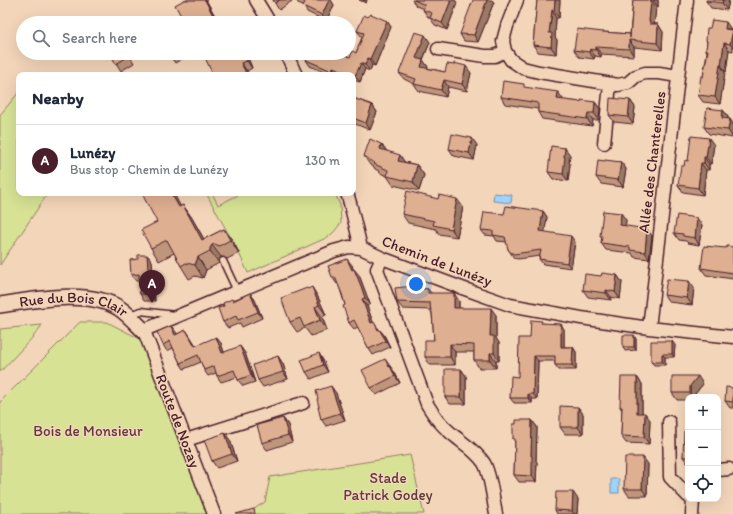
<!DOCTYPE html>
<html lang="en">
<head>
<meta charset="utf-8">
<style>
  body { margin:0; font-family:Itim,sans-serif; background:#f2f2f3; color:#1f2937 }
  .controls { position:absolute; right:12px; bottom:12px; display:grid; overflow:hidden; border-radius:8px; box-shadow:0 4px 16px #0002 }
  .controls button { width:36px; height:36px; display:grid; place-items:center; padding:0; border:0; border-bottom:1px solid #e0e1e3; background:#fff; color:#1f2937; font:20px sans-serif }
  .you { position:absolute; left:416px; top:284px; width:14px; height:14px; margin:-10px; border:3px solid #fff; border-radius:50%; background:#1a73e8; box-shadow:0 0 0 6px #1a73e833 }
  .badge { display:grid; place-items:center; width:26px; height:26px; border-radius:50%; background:#4a1f2b; color:#fff; font-size:13px; font-weight:700 }
  .pin { position:absolute; translate:-50% -33px; filter:drop-shadow(0 1px 2px #0008) }
  .pin::after { content:''; position:absolute; top:21px; width:14px; height:12px; background:inherit; clip-path:polygon(0 0,100% 0,50% 100%) }
  .list { margin:0; padding:0; list-style:none }
  h2 { display:flex; justify-content:space-between; align-items:center; height:52px; margin:0; padding:0 16px; font-size:17px }
  h2 small { font-size:13px; font-weight:400; color:#747a83 }
  .list li { display:grid; grid-template-columns:26px 1fr auto; gap:12px; align-items:center; box-sizing:border-box; height:72px; padding:0 16px; border-top:1px solid #e0e1e3 }
  .list b { display:block; font-size:15px; white-space:nowrap }
  .list p { margin:0; font-size:13px; white-space:nowrap; color:#747a83 }
  .list em { font-size:13px; font-style:normal; color:#747a83 }
  .icon { flex:none; width:22px; height:22px; fill:none; stroke:currentColor; stroke-width:2; stroke-linecap:round; stroke-linejoin:round }
  .map { position:relative; flex:none; width:733px; height:514px; overflow:hidden }
  .search { position:absolute; background:#fff; box-shadow:0 4px 16px #0002; left:16px; top:16px; width:340px; height:44px; display:flex; align-items:center; gap:10px; box-sizing:border-box; padding:0 14px; border-radius:22px; color:#747a83; font-size:15px }
  .panel { position:absolute; background:#fff; box-shadow:0 4px 16px #0002; left:16px; top:72px; width:340px; height:124px; border-radius:8px }
  .map>svg:first-child { display:block }
  .green { fill:#d7e295; stroke:#908060 }
  .water { fill:#9dd4fc; stroke:#7c8ca8 }
  .lines { fill:none; stroke-linecap:round; stroke-linejoin:round }
  .service-casing { stroke:#4a1f2b; stroke-width:9 }
  .minor-casing { stroke:#4a1f2b; stroke-width:15 }
  .tertiary-casing { stroke:#4a1f2b; stroke-width:18 }
  .service { stroke:#f3d5b9; stroke-width:6 }
  .minor { stroke:#f3d5b9; stroke-width:12 }
  .tertiary { stroke:#f3d5b9; stroke-width:15 }
  .wall { fill:#bf967c; stroke:#4a1f2b }
  .shaded-wall { fill:#9b7a65; stroke:#4a1f2b }
  .building { fill:#deaf90; stroke:#4a1f2b }
  .labels { text-anchor:middle; dominant-baseline:central; stroke-width:3; stroke-linejoin:round; paint-order:stroke }
  .street-label { font-size:15px; fill:#4a1f2b; stroke:#f3d5b9 }
  .park-label { font-size:15px; fill:#5f3c3b; stroke:#f3d5b9 }
</style>
</head>
<body>
<div class="map">
<svg width="733" height="514" viewBox="0 0 733 514">
  <rect width="100%" height="100%" fill="#f3d5b9"/>
  <filter id="ink" filterUnits="userSpaceOnUse"><feTurbulence type="fractalNoise" baseFrequency=".025" numOctaves="2"/><feDisplacementMap in="SourceGraphic" scale="8" xChannelSelector="R" yChannelSelector="G"/><feConvolveMatrix kernelMatrix="1 2 1 2 8 2 1 2 1" color-interpolation-filters="sRGB"/></filter>
  <g filter="url(#ink)">
    <path class="green" d="M19 92V193H48L0 265V115Z
      M206 193H212L218 205 242 193H335L340 205 341 223 333 233 326 238 248 273 239 253Z
      M80 322H107L142 340 207 514H0V402Z
      M42 325 33 337 0 372V329Z
      M410 455 424 514H246L265 502 270 477Z"/>
    <path class="water" d="M494 193 512 195 511 203 493 201Z
      M611 479H619V493H611Z"/>
    <g class="lines">
      <defs>
        <path id="service" d="M223 261 237 291
          M129 315 141 311 175 315"/>
        <path id="minor" d="M256 0 270 23
          M517 0 507 26 503 41 505 51 511 60 523 68 539 72 618 85 628 83 636 76 645 73H659L678 76
          M438 49 485 56H495L505 51
          M286 53 296 75
          M604 143 610 84
          M347 193 350 203 361 248
          M382 258 377 269 427 404C435 417 440 424 452 434 463 443 476 451 484 463 491 475 493 500 496 514
          M649 328 687 0
          M669 422 670 477 688 496
          M186 440 303 403
          M718 470 729 469
          M691 499 693 501 692 514
          M214 514 144 331 149 328 334 251 349 247 361 248 382 258 462 288 510 305 581 318 649 328 733 337"/>
        <g id="tertiary">
          <path id="s1" d="M0 305C34 300 88 289 119 308 128 314 136 323 144 331"/>
        </g>
      </defs>
      <use href="#service" class="service-casing"/>
      <use href="#minor" class="minor-casing"/>
      <use href="#tertiary" class="tertiary-casing"/>
      <use href="#service" class="service"/>
      <use href="#minor" class="minor"/>
      <use href="#tertiary" class="tertiary"/>
    </g>
    <path class="wall" d="M184 0H206L219 23H185Z
      M273 0H291L292 1 279 10Z
      M296 0H331L334 5 326 21 307 12 303 5 298 3Z
      M359 0H367L366 3Z
      M412 0H455L457 3 447 30 435 25 430 18 428 17 423 10 424 9 416 6Z
      M537 0H560L559 18H556L555 37 557 40 556 54 538 52 533 45Z
      M633 0H658V7H656L654 24H658L663 32 662 50 634 47V56L601 54V57L595 56 594 59 579 57 574 50 603 32 630 34Z
      M729 0 727 10 711 8 706 1Z
      M494 2 478 42 464 41 460 34Z
      M368 17 387 21 391 27 375 66 372 65 370 71 365 69 360 82 353 80V75H340L337 74V75H331L310 66 306 60 350 57 356 53 362 37 357 31Z
      M731 29 733 30V51L729 50 726 72H725L720 104 703 102 698 95 703 77 707 52 706 50 707 42 706 40Z
      M430 42 423 60 428 67 427 68 445 72 471 73 467 91 448 87 446 97 419 91 414 84 404 79 399 73Z
      M110 53H128L134 63 121 71Z
      M168 53H192L175 63Z
      M202 53H246L252 68 247 71 205 57Z
      M527 88 563 99 562 100 581 102H595L600 109 599 120H593L592 126 542 119 538 112V109L505 104 501 97Z
      M353 98 372 105 377 112 370 130 353 123Z
      M630 100 635 107 633 124 614 122 609 115Z
      M723 110 728 117V119H730L733 124V138L709 134 704 127Z
      M381 144 387 151 405 162 417 165 424 175 419 191 393 185 387 176 380 173 379 171 375 169 374 167 370 165 364 156Z
      M477 145 474 160 454 156 449 149Z
      M714 145 711 164H709V170H706L703 195 683 192 678 185 684 166 688 161Z
      M570 155 569 162 570 164 568 181 553 179 548 172Z
      M605 161 621 162 626 169 623 187 601 184 596 177Z
      M183 205 192 218 204 239 224 229 233 241 239 253 227 259 224 257H221L219 260V263L206 270 203 278 195 276 189 279 181 266 174 253 159 261 151 248 157 222Z
      M463 207 457 237 439 234 436 229 408 223 402 214Z
      M543 211 547 217 544 232 575 242 571 268 543 264 539 259 540 256 518 259 514 258 508 249 507 242 497 241 494 236 485 235 481 230 504 214Z
      M626 220 625 226 652 236 649 259 634 257 632 253 606 250 601 243 602 239 600 236Z
      M702 225 699 245 688 243 686 241 679 240 674 233Z
      M733 247V279L706 275 701 268 726 248Z
      M147 255 152 261 155 301H144L140 294 139 281H136L131 275 138 259Z
      M352 265 353 270 359 275 370 304 367 306 373 322 379 329 384 335 390 347 373 355 369 349 358 327 354 329 349 323 345 305 338 283 337 284 332 277Z
      M617 275 622 282 620 299 611 297V300L588 297 583 290 601 276Z
      M414 286 415 288 428 289 431 293 459 301V308L496 315V338L499 343V361H496V368H479L474 360V352H455V365H430L425 357 434 340 432 314 431 310 403 309 397 302Z
      M694 288 692 305 669 302 664 295Z
      M308 289 318 297 326 315 322 317 327 330 311 336 305 328 297 332 290 322Z
      M250 293 255 300 262 318 242 327 240 323 228 328 223 322 233 301Z
      M543 323 564 329V347H573L576 352V370H559L555 365V361H538L537 399H532V403H514L510 398 518 377 530 338Z
      M171 326 177 334 186 330 196 346 221 343 224 352 245 353 255 382 243 386 238 380 237 377 221 382 217 376 216 373 208 376 204 370 201 362 184 369 180 363 173 348 167 351 163 345Z
      M636 339V350L625 351 623 347Z
      M675 345 674 357H665V365H654L651 362Z
      M278 356 283 364 288 379 263 387 258 380Z
      M385 359 395 373 400 383 376 395 371 388Z
      M323 360 328 372 311 379 306 372Z
      M461 369 466 376V404H450L445 397Z
      M637 377 642 384V413L650 420 649 444 626 443 621 436 622 410 620 407Z
      M703 384 695 394V397H688V400H677L672 393Z
      M733 388V408H730L725 401Z
      M336 393 345 420 326 426 321 419 319 407Z
      M578 407 583 414V434H565L560 427Z
      M283 418 288 425 292 442 267 450 262 443Z
      M532 420 537 427 536 461 537 462 536 482H519L514 475 515 442 513 439 516 424Z
      M688 431V464L683 457Z
      M230 440 237 461 217 468 212 461Z
      M648 464 647 496H629L624 489Z
      M578 499 577 514H557L555 510Z"/>
    <path class="shaded-wall" d="M205 0H206L219 23 215 17Z
      M329 0H331L334 5 326 21 322 15Z
      M363 0H367L366 3Z
      M451 0H455L457 3 447 30 442 23Z
      M487 0H492L494 2 478 42 474 35Z
      M555 0H560L559 18 554 11Z
      M651 0 656 7 654 27 649 22Z
      M653 0H658V7Z
      M723 0H729L727 10 722 3Z
      M552 10 556 18 555 37 557 40 556 54 551 47 549 33Z
      M387 21 391 27 375 66 370 59Z
      M726 22 731 29H725Z
      M658 24 663 32 662 50 657 43Z
      M733 30V48L730 44Z
      M425 35 430 42 421 64 416 58Z
      M629 40 634 47V56L629 49Z
      M724 43 729 50 726 72 721 65Z
      M596 47 601 54V57L596 50Z
      M590 49 595 56 594 59 589 52Z
      M244 53H246L252 68 247 61Z
      M368 58 372 65 370 71 365 65Z
      M423 60 428 67 425 73 421 67Z
      M241 63 247 71 249 75H247Z
      M361 63 365 69 360 82 355 76Z
      M720 65 725 72 720 104 715 97Z
      M466 66 471 73 467 91 462 84Z
      M333 67 337 74V75H335L332 71Z
      M444 80 448 87 446 97 441 90Z
      M558 92 563 99 562 106 557 99Z
      M630 100 635 107 633 124 628 117Z
      M595 102 600 109 599 120 594 113Z
      M372 105 377 112 370 130 366 123Z
      M723 110 728 117 727 125 722 118Z
      M588 113 593 120 592 126 587 119Z
      M730 119 733 124V138L728 130Z
      M472 138 477 145 474 160 469 153Z
      M709 138 714 145 711 164 706 157Z
      M381 144 388 153 380 149Z
      M565 148 570 155 569 162 570 164 568 181 563 174 564 157Z
      M400 155 406 164 398 161Z
      M704 157 709 164V170L704 163Z
      M621 162 626 169 623 187 618 180Z
      M701 163 706 170 703 195 698 188Z
      M417 165 424 175 419 191 413 182Z
      M171 193H173L174 194 188 220 179 207Z
      M457 199 463 207 457 237 451 229Z
      M183 205 192 218 210 250V248L212 245 221 257 219 260V263L202 240Z
      M543 211 547 217 544 237 540 231Z
      M621 213 626 220 625 232 620 225Z
      M697 218 702 225 699 245 695 238Z
      M224 229 233 241 239 253 230 240Z
      M647 229 652 236 649 259 645 252Z
      M571 236 575 242 571 268 567 263Z
      M147 255 152 261 155 301 150 294Z
      M198 257 206 270 203 278 195 265Z
      M347 259 352 265 356 277 352 270Z
      M354 269 359 275 370 304 365 298Z
      M617 275 622 282 620 299 615 292Z
      M689 281 694 288 692 305 687 298Z
      M312 287 318 297 326 315 319 305Z
      M606 290 611 297V300L606 293Z
      M250 293 255 300 262 318 258 312Z
      M454 293 459 301V315L454 308Z
      M362 299 367 306 376 330 371 323Z
      M315 307 322 317 327 330 320 320Z
      M491 308 496 315V338L499 343V361L494 353 490 336Z
      M561 324 564 329V352L561 347Z
      M171 326 176 332 180 341 175 335Z
      M379 329 384 335 390 347 386 341Z
      M186 330 190 336 200 352 195 346Z
      M634 335 636 339V350L634 347Z
      M216 337 221 343 226 359 222 353Z
      M672 341 675 345 674 357 672 354Z
      M450 344 455 352V365L450 357Z
      M240 346 245 353 255 382 251 375Z
      M573 347 576 352V370L572 365Z
      M319 353 323 360 328 372 323 365Z
      M490 353 496 361V368L490 360Z
      M662 354 665 357V365L662 362Z
      M278 356 283 364 288 379 283 372Z
      M534 356 538 361 537 399 533 394Z
      M390 366 395 373 400 383 395 376Z
      M461 369 466 376V404L461 397Z
      M698 376 703 384 695 394V397H692L690 393V386Z
      M637 377 642 384V420L637 413Z
      M331 386 336 393 345 420 340 413Z
      M528 394 532 399V403L528 398Z
      M578 407 583 414V434L578 427Z
      M645 413 650 420 649 444 644 437Z
      M283 418 288 425 292 442 288 435Z
      M532 420 537 427 536 461 537 462 536 482 532 476 531 456Z
      M225 433 230 440 237 461 232 454Z
      M643 457 648 464 647 496 642 489Z
      M573 492 578 499 577 514H574L572 511Z"/>
    <path class="building" d="M184 0H205L217 23H185L175 5Z
      M273 0H280L275 3Z
      M301 0H329L322 15 303 6 305 2Z
      M414 0H451L442 23 430 18 432 13 423 10 425 5Z
      M473 0H487L474 35 460 34Z
      M537 0H555L554 11 552 10 549 33H552L551 47 533 45Z
      M633 0H651L649 22H650V24H658L657 43 629 40V49L596 47V50L590 49 589 52 574 50 577 29 603 32 630 34V38Z
      M706 0H723L722 3 706 1Z
      M371 14 387 21 370 59 368 58 365 65 361 63 355 76 333 67 332 71 306 60 309 53H342L350 57 353 51 356 53 364 33 357 31 364 15 368 17Z
      M712 20 726 22 725 29 733 30 730 44 724 43 721 65H720L715 97 698 95 701 76 703 77 708 50H706L707 41 706 40 707 28H710Z
      M415 32 425 35 416 58 423 60 421 67 445 72 447 64 454 65V63L466 66 462 84 444 80 441 90 414 84 416 79 399 73Z
      M110 53H127L129 56 116 64Z
      M168 53H174L169 56Z
      M203 53H244L247 61 241 63 247 75H213Z
      M503 81 524 84V87L558 92 557 99 581 102V100L595 102 594 113H588L587 119 538 112V103L501 97Z
      M353 98 372 105 366 123 353 118Z
      M610 98 630 100 628 117 609 115Z
      M707 108 723 110 722 118 730 119 728 130 704 127Z
      M452 134 472 138 469 153 449 149Z
      M691 136 709 138 706 157H704V163H701L698 188 678 185 681 166H684L685 160 688 161Z
      M370 139 381 144 380 149 400 155 398 161 417 165 413 182 387 176 388 170 374 164 375 163 369 160V159L364 156Z
      M551 146 565 148 564 157H565L563 174 548 172Z
      M598 160 605 161V160L621 162 618 180 596 177Z
      M407 191 438 199 439 195 457 199 451 229 433 225 434 221 402 214Z
      M143 193H171L179 207 183 205 202 240 224 229 230 240 219 246 215 244 212 245 210 248V251L198 257 195 265 186 263 181 266 167 240 151 248 141 230 157 222 142 194Z
      M506 206 543 211 540 231 571 236 567 263 539 259 541 250 514 254 510 252 508 249 505 237 493 235V231L481 230 484 212 504 214Z
      M603 211 621 213 620 225 647 229 645 252 630 250V247L601 243 602 236H600Z
      M677 215 697 218 695 238 683 236V234L674 233Z
      M704 246 726 248 727 246 733 247V273L701 268Z
      M138 255H147L150 294H140L139 274 131 275 130 260 138 259Z
      M347 259 352 270 354 269 361 286 365 298 362 299 371 323 374 322 378 330 379 329 386 341 369 349 354 320 349 323 343 306 345 305 342 294 335 277H332L328 266Z
      M602 273 617 275 615 292 606 290V293L583 290 585 274 601 276Z
      M667 279 689 281 687 298 664 295Z
      M414 286V288L428 289V293H454V308H491L490 336H494V353H490V360H474V345L450 344V357H425V340H434L432 312H431L430 303 397 302 395 288Z
      M312 287 319 305 315 307 320 320 304 327 300 318 290 322 281 298 307 288 308 289Z
      M250 293 258 312 238 320 236 316 223 322 218 308 224 306 223 303 232 299 233 301Z
      M531 320 542 321 541 323 561 324V347H573L572 365H555V356H534L533 394H528V398H510L511 376 518 377 519 338H530Z
      M171 326 175 335 186 330 195 346 216 337 222 353 240 346 251 375 238 380 234 370 217 376 214 366 204 370 198 355 180 363 170 341 163 345 157 332Z
      M623 335H634V347H623Z
      M651 341H672V354H662V362H651Z
      M319 353 323 365 306 372 301 360Z
      M278 356 283 372 258 380 253 365Z
      M385 359 389 367 390 366 395 376 371 388 362 370Z
      M445 369H461V397H445Z
      M672 376H698L690 386V393H672Z
      M621 377H637V413H645L644 437 621 436 622 407H620Z
      M331 386 340 413 321 419 318 407H319L317 399H318L316 391Z
      M726 387 733 388V402L725 401Z
      M560 406 578 407V427H560Z
      M283 418 288 435 262 443 257 425Z
      M516 420H532L531 456H532V476L514 475 515 439H513V424H516Z
      M684 431H688V457H683Z
      M225 433 232 454 212 461 204 440Z
      M625 457H643L642 489H624Z
      M556 492H573L572 511 555 510Z
      M254 509 255 514H236Z"/>
  </g>
  <g class="labels">
    <g class="street-label">
      <text transform="translate(652 162) rotate(-83)">Allée des Chanterelles</text>
      <text transform="translate(437 261) rotate(21)">Chemin de Lunézy</text>
      <text stroke="none"><textPath href="#s1" startOffset="75">Rue du Bois Clair</textPath></text>
      <text transform="translate(178 421) rotate(69)">Route de Nozay</text>
    </g>
    <g class="park-label">
      <text x="88" y="431">Bois de Monsieur</text>
      <text x="388" y="478">Stade<tspan x="388" dy="17">Patrick Godey</tspan></text>
    </g>
  </g>
</svg>
<div class="controls">
<button>+</button>
<button>−</button>
<button><svg class="icon" aria-label="locate" viewBox="0 0 24 24"><circle cx="12" cy="12" r="6"/><path d="M12 2v4M12 18v4M2 12h4M18 12h4"/></svg></button>
</div>
<div class="you"></div>
<div class="pin badge" style="left:152px;top:303px">A</div>
<div class="search"><svg class="icon" aria-label="search" viewBox="0 0 24 24"><circle cx="10" cy="10" r="6"/><path d="M15 15l6 6"/></svg>Search here</div>
<section class="panel">
<h2>Nearby<small></small></h2>
<ul class="list">
<li><span class="badge">A</span><div><b>Lunézy</b><p>Bus stop · Chemin de Lunézy</p></div><em>130 m</em></li>
</ul>
</section>
</div>
</body>
</html>
